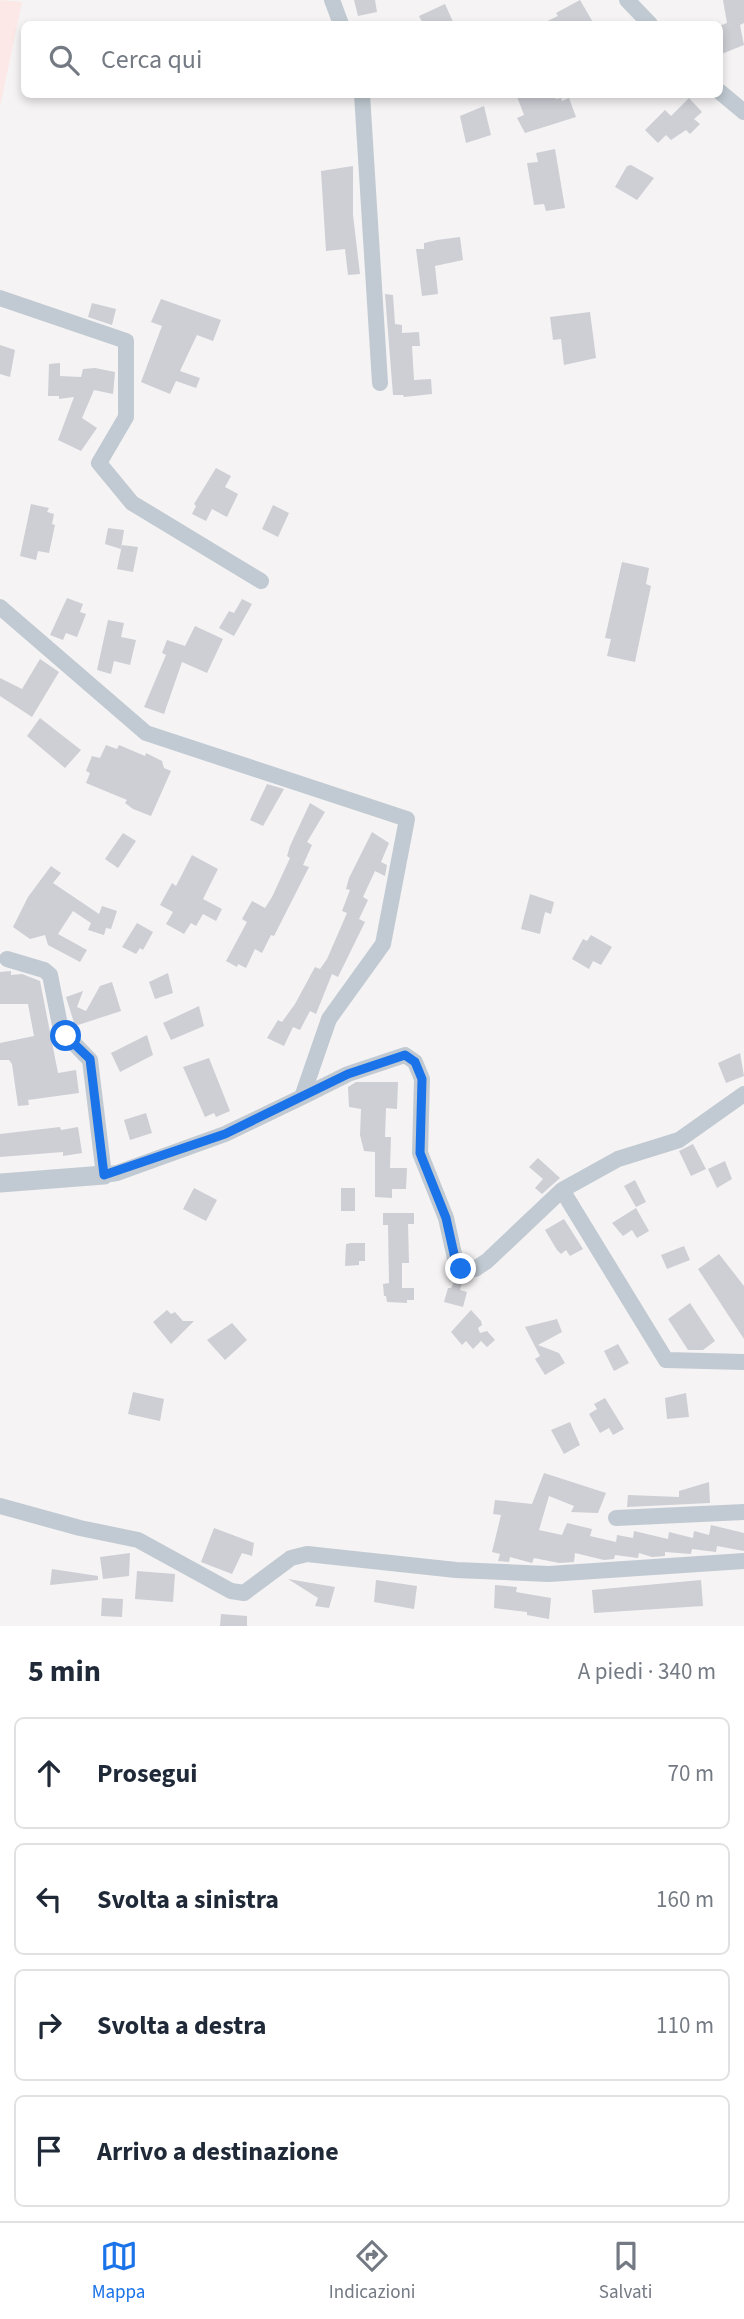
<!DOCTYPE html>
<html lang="it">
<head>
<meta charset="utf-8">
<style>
  body { margin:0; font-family:"Source Sans 3",sans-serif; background:#f6f6f7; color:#1f2937 }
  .stop { position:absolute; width:21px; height:21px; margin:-16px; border:5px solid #1a73e8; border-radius:50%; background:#fff }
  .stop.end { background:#1a73e8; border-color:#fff; box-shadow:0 2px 7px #0008 }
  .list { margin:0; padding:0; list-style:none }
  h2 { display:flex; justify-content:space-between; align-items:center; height:91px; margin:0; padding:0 28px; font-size:30px }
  h2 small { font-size:23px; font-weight:400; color:#747a83 }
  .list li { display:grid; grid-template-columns:46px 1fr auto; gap:21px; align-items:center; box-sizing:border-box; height:112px; margin:0 14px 14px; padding:0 14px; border:2px solid #e0e1e3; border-radius:10px }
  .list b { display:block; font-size:26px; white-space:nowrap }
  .list em { font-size:23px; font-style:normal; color:#747a83 }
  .icon { flex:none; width:38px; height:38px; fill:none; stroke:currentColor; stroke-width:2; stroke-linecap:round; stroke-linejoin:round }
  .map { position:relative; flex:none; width:744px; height:1626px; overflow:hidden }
  .search { position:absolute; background:#fff; box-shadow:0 4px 10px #0003; left:21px; right:21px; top:21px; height:77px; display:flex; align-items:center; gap:18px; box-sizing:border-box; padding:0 24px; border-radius:10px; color:#747a83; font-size:26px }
  .sheet { height:595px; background:#fff }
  nav { display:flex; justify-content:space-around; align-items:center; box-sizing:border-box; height:98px; border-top:2px solid #e0e1e3; background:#fff; font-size:19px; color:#747a83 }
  nav a { display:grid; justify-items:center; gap:4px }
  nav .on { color:#1a73e8 }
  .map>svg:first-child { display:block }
  .medical { fill:#fce8e6 }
  .building { fill:#cdcfd5 }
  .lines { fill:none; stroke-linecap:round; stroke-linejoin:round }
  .minor { stroke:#c1cad2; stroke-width:16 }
  .tertiary { stroke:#c1cad2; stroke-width:19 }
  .route { stroke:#1a73e8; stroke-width:9 }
</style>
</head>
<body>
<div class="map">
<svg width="744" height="1626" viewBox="0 0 744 1626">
  <rect width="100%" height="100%" fill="#f5f3f3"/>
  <path class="medical" d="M0 0 22 2 0 107Z"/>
  <path class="building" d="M354 0H375L377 12 358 16Z
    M580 0 594 24H541L558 16 556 13Z
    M723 0H744V23L740 25 744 45 719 55V26L727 23Z
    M445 4 454 24H423L419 16Z
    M516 94H554L556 99 561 98 562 101 569 98 576 117 525 133 517 118 524 115Z
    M689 98 702 112 694 119 700 124 690 134 686 130 671 140 666 135 658 143 645 130 665 110 671 116Z
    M484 106 491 135 466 143 460 116Z
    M555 149 565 208 546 211 544 204 534 205 527 163 538 162 536 153Z
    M631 165 654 178 637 200 615 187 627 166Z
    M353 166V215L360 274 348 275 345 249 326 251 321 171Z
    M460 237 463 260 435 266 438 294 422 296 416 249H424V243L437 240Z
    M385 294 393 295 395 324 402 325V333L419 332 420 346H412L414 380 431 379 432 394 404 397 403 395H393Z
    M161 299 221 320 213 341 197 335 180 371 200 378 196 388 176 381 170 394 141 382 162 326 151 322Z
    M92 303 116 309 112 325 88 317Z
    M590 312 596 358 564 365 561 339 553 340 550 317Z
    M0 345 15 350 10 377 0 374Z
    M60 363V376L81 377 83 369 95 368 115 372 113 394 94 390 82 418 97 428 81 451 58 440 74 397 59 399V396H48L49 364Z
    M216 468 231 476 225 487 238 494 227 517 212 509 206 521 192 514 196 506 194 504Z
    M31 504 49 508 47 512 54 514 52 524 55 525 49 553 38 551 36 560 20 556Z
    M273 505 289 513 278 537 262 529Z
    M108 528 124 530 121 549 105 544Z
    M122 545 138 547 133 572 117 569Z
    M622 562 649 568 646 584 651 586 635 662 607 656 611 639 605 638Z
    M67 598 83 604 80 612 86 614 77 637 66 633 63 640 50 635Z
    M242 599 252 604 234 636 219 628 229 611 234 613Z
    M108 620 124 623 121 637 136 640 130 665 114 661 111 674 97 670Z
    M195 626 223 639 207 673 182 662 164 714 144 707 166 655 162 653 167 640 185 646Z
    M40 659 59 672 32 717 0 696V678L22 689Z
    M40 718 81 750 65 768 27 736Z
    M106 745 117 749 119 745 145 756 146 753 162 761 164 768 171 771 151 816 133 809 125 803 127 800 86 783 90 773 86 771 92 756 100 758Z
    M267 784 284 789 263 826 250 820Z
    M310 803 325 812 307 842 312 845 303 865 309 867 274 936 271 935 262 953 255 949 246 968 238 964 237 967 226 961 247 922 242 919 252 901 265 908 272 897 290 858 287 856 290 846Z
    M372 832 389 843 381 862 387 865 385 876 375 871 363 897 368 900 359 919 365 922 338 977 332 974 316 1014 310 1011 300 1030 293 1027 284 1046 267 1038 278 1020 282 1022 295 1004 315 967 320 969 327 959 347 913 342 911 350 890 346 889 349 878Z
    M123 833 136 841 118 868 105 859Z
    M192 855 218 869 203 899 222 909 216 921 203 914 196 926 191 923 184 934 166 924 173 912 160 905 172 883 176 886Z
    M51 866 61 873 53 883 99 914 102 906 117 911 111 929 106 928 104 935 88 930 91 923 73 911 58 934 87 950 80 962 48 945 45 935 30 939 13 927 28 897Z
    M530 894 554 902 551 914 545 912 540 934 521 929Z
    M137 923 153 932 143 950 140 948 136 954 122 947Z
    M591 935 612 947 601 965 593 961 589 969 572 959 583 939 587 941Z
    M11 971V975L22 974 40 981 58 1073 76 1070 79 1093 28 1100 29 1105 18 1106 12 1064 9 1060H0V1043L34 1036 28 1004H0V972Z
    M168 973 173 993 155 999 149 982Z
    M112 982 121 1011 75 1026 66 997 83 991 77 1007 86 1011 100 986Z
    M199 1006 204 1026 171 1040 163 1023Z
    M147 1035 153 1055 120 1072 111 1053Z
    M740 1053 744 1076 726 1083 718 1063Z
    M209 1058 230 1111 216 1117 214 1113 205 1117 183 1067Z
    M356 1082H398L397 1109 386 1108 385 1137H391L390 1168H407L406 1189H392V1198L375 1197V1152L364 1151 360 1135 361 1109 349 1107 348 1087Z
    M146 1113 152 1133 130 1140 124 1120Z
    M60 1127 61 1130 78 1127 82 1153 63 1156V1152L0 1157V1134Z
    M693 1144 706 1169 691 1176 679 1151Z
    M538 1158 560 1178 542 1194 535 1188 543 1179 529 1167Z
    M725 1161 732 1179 717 1188 708 1169Z
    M635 1180 646 1202 636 1207 624 1186Z
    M194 1188 217 1200 206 1221 183 1209Z
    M341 1188H355V1211H341Z
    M636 1208 649 1231 637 1238 632 1230 623 1236 612 1223Z
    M383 1213H414V1224H408L409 1263H402V1288H414V1300H407V1303L387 1302 386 1296H384L383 1284 389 1283 388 1225H383Z
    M564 1219 583 1249 570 1256 566 1250 561 1254 557 1250 545 1230Z
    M351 1243H365V1261H359V1265L345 1266 346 1244Z
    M684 1246 690 1260 667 1269 661 1255Z
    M719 1254 744 1286V1339L698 1269Z
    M456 1278 463 1279 460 1290 467 1292 463 1307 444 1302 448 1288H451Z
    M690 1303 715 1341 703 1350H688L668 1319Z
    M167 1310 171 1314 175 1312 183 1321H194L171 1344 153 1322Z
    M471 1310 481 1321 482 1325 478 1328 480 1333 487 1331 495 1340 487 1347 481 1341 473 1349 466 1341 462 1345 451 1332Z
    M557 1319 562 1332 538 1345 559 1353 565 1363 545 1375 535 1359 540 1356 525 1327Z
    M232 1323 247 1340 225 1360 207 1340Z
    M618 1344 629 1363 614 1371 604 1351Z
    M133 1392 164 1399 160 1421 128 1414Z
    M686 1393 689 1417 667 1419 665 1398Z
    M605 1398 624 1429 613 1435 609 1428 600 1433 589 1414 597 1409 594 1404Z
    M570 1422 580 1445 564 1454 551 1430Z
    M544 1473 606 1493 598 1513 571 1512 574 1506 549 1496 539 1530 562 1535 567 1523 592 1529 590 1536 616 1542 617 1535 633 1538 634 1531 668 1539 669 1532 693 1538 694 1531 709 1535 711 1525 744 1533V1551L717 1546 716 1552 692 1549 691 1554 665 1552V1556L652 1557 639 1553 638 1558 615 1555 614 1559 604 1560 575 1553 574 1562 559 1563 534 1558 532 1563 510 1557 509 1562 498 1561 500 1554 492 1552 501 1515 493 1514 495 1500 532 1504Z
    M709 1482 710 1503 627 1507 628 1495 679 1497V1491Z
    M214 1528 254 1543 252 1556 242 1553 232 1574 201 1562Z
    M130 1553 129 1576 103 1579 100 1557Z
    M52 1569 98 1576V1580L50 1585Z
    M137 1571 175 1574 173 1602 135 1599Z
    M288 1579 335 1587 329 1608 315 1606 318 1598Z
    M376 1580 417 1586 414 1609 374 1602Z
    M701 1580 703 1606 594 1613 592 1590Z
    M495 1585 517 1587 516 1592 551 1598 549 1619 527 1615V1612L494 1608Z
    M102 1598 123 1599 122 1617 101 1616Z
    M221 1614 247 1616V1626H220Z"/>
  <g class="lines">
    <path class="minor" d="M332 0 341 24
      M627 0 650 24
      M720 92 744 112
      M362 94 380 383
      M0 298 126 341V417L99 463 132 503 261 581
      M0 607 146 733 407 819 383 944 329 1019 302 1097 225 1134 117 1173 104 1175 90 1060 61 1030 50 975 44 970 7 959
      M302 1097 348 1074 405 1055 415 1062 422 1079 420 1153 446 1218 456 1263 462 1269H475L487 1261 562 1190 666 1360 744 1362
      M562 1190 618 1159 679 1140 744 1094
      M0 1506 80 1528 138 1540 231 1591 244 1593 291 1558 307 1554 456 1570 549 1574 744 1561
      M616 1518 744 1512"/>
    <path class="tertiary" d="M0 1183 104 1175"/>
  </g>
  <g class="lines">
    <path class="route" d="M66 1036 90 1059 104 1175 225 1134 348 1074 405 1055 415 1062 422 1079 420 1153 446 1218 456 1263 461 1269"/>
  </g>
</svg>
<div class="stop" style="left:66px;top:1036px"></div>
<div class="stop end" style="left:461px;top:1269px"></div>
<div class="search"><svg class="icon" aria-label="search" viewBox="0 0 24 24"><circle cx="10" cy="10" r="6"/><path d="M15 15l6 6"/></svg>Cerca qui</div>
</div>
<section class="sheet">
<h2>5 min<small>A piedi · 340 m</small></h2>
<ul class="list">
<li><svg class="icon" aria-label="ahead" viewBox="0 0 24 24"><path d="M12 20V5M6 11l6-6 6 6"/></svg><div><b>Prosegui</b></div><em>70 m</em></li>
<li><svg class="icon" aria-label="left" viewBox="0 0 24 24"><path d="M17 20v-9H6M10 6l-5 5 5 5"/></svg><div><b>Svolta a sinistra</b></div><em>160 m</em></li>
<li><svg class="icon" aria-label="right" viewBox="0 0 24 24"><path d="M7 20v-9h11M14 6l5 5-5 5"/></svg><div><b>Svolta a destra</b></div><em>110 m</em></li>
<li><svg class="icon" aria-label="arrive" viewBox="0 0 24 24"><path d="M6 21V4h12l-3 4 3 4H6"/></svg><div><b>Arrivo a destinazione</b></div></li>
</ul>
</section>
<nav>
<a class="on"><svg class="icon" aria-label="map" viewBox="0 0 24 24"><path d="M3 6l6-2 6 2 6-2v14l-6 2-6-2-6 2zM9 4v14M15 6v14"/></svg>Mappa</a>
<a><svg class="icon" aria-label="directions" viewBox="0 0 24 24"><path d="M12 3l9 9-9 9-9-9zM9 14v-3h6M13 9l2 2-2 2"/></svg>Indicazioni</a>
<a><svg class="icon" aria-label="saved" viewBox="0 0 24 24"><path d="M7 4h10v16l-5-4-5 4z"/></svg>Salvati</a>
</nav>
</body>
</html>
